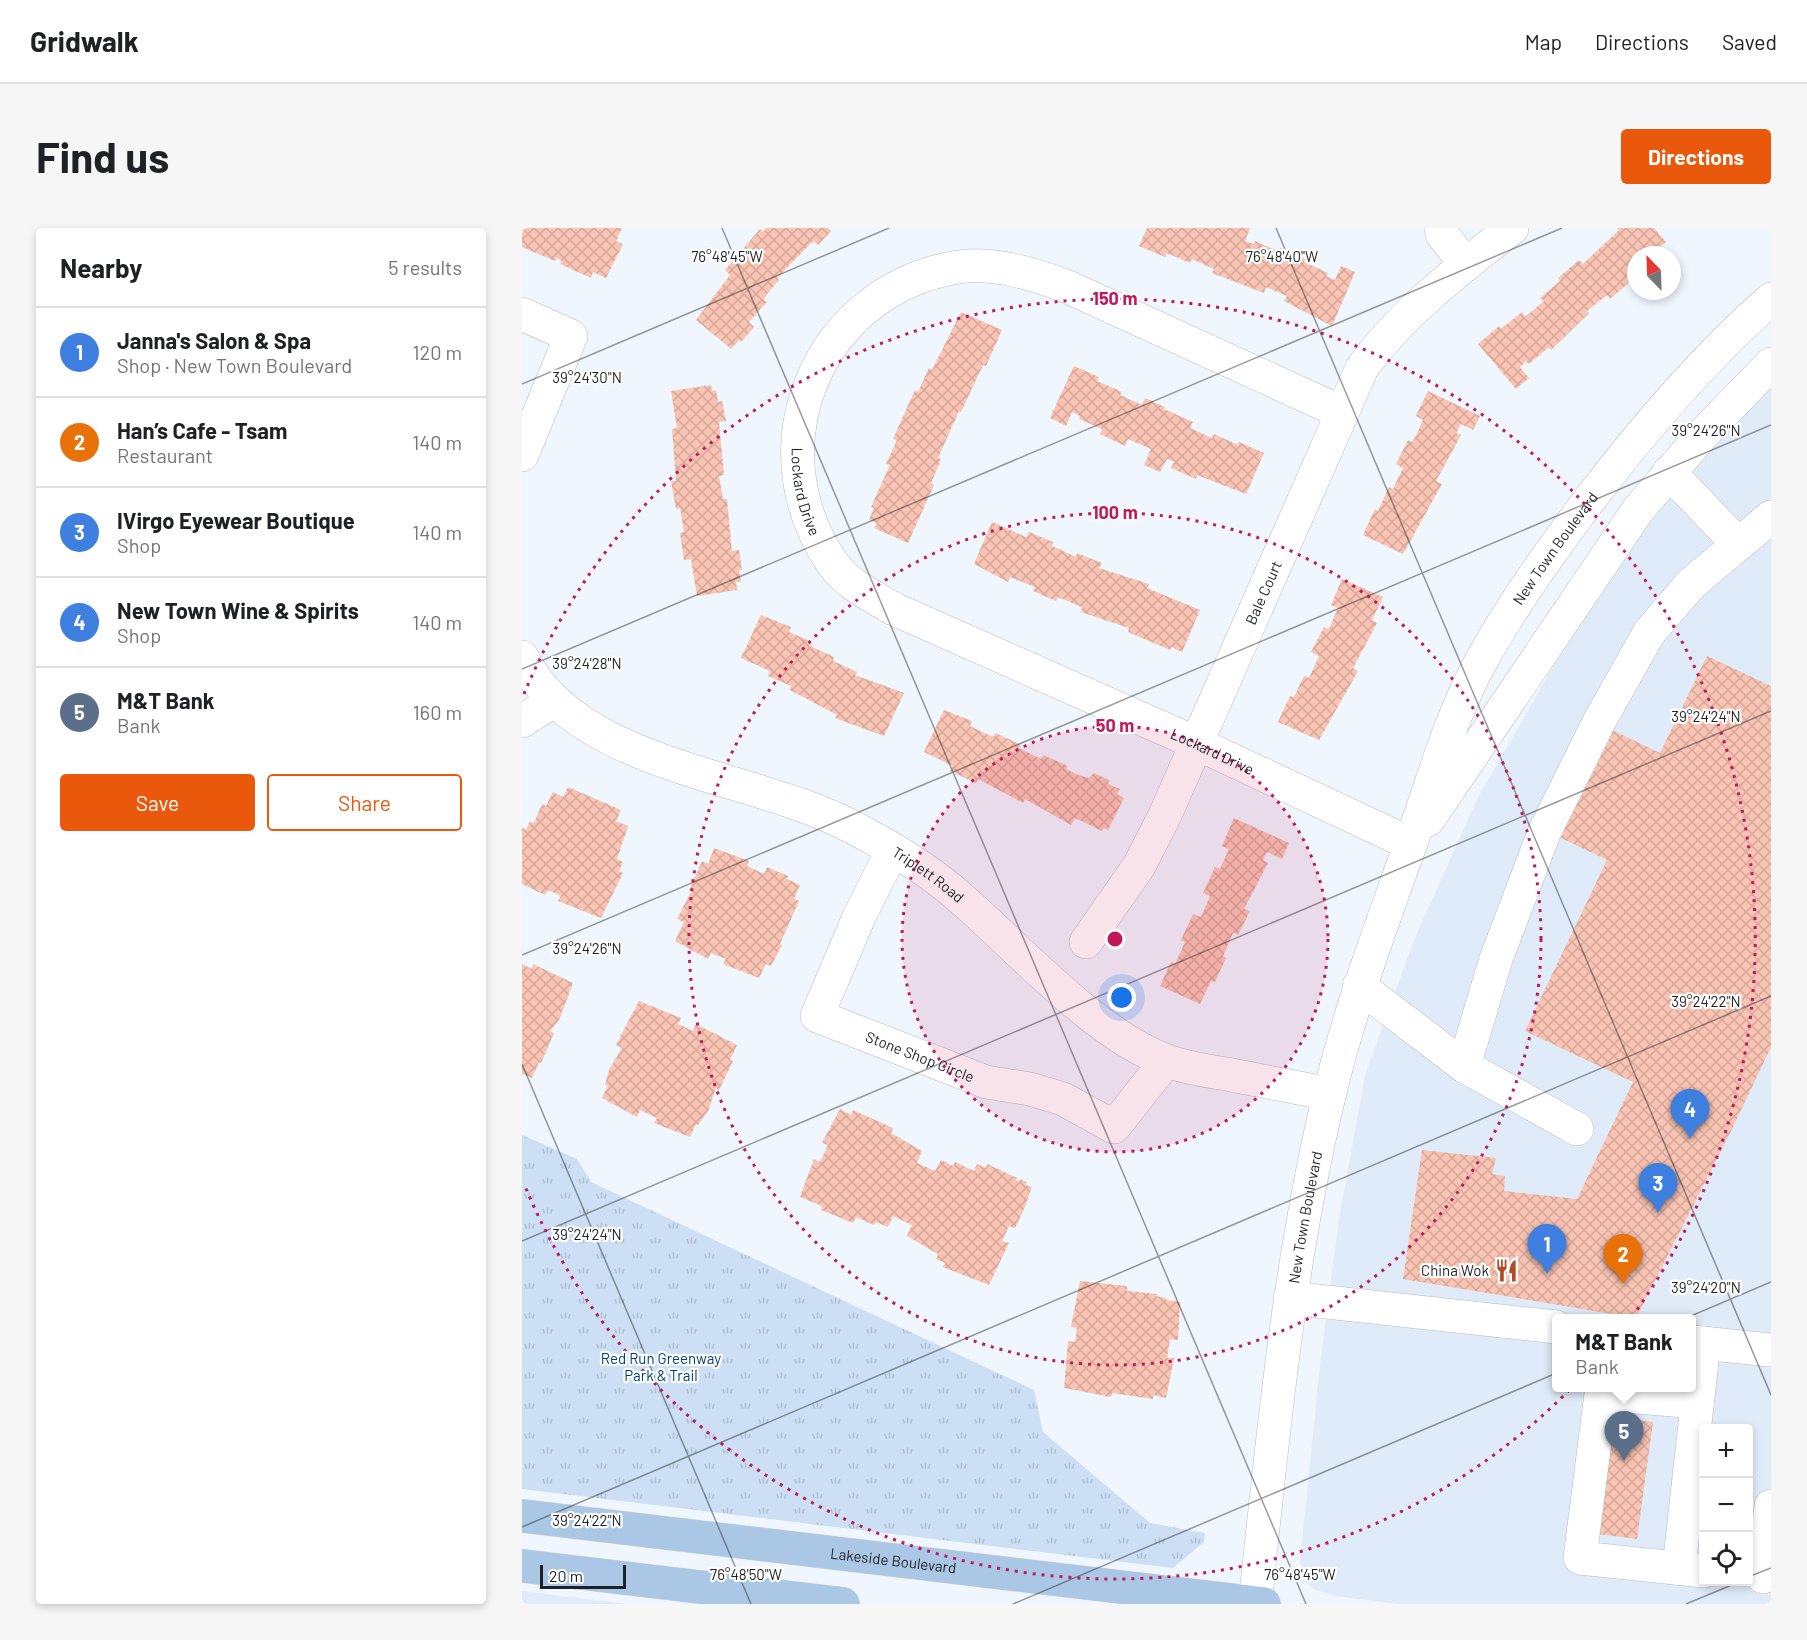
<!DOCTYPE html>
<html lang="en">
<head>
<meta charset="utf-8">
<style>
  body { margin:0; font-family:Barlow,sans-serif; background:#f6f6f6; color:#202124 }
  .controls { position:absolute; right:18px; bottom:18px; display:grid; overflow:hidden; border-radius:6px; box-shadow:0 3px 9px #0003 }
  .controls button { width:54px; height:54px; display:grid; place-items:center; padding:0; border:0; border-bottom:2px solid #e0e0e0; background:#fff; color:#202124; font:30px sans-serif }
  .compass { position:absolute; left:1105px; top:18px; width:54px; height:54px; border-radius:50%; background:#fff; box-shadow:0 3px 9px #0003; rotate:337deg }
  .scale { position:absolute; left:18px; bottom:15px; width:86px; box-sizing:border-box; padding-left:6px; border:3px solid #1f2224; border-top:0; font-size:16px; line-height:21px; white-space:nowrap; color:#1f2224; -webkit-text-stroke:4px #fff; paint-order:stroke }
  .you { position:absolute; left:600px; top:770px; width:21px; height:21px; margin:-15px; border:4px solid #fff; border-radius:50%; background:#1a73e8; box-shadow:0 0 0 9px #1a73e833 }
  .badge { display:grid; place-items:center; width:39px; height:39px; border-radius:50%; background:#ea580c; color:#fff; font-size:20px; font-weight:700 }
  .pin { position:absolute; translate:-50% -50px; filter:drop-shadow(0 2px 3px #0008) }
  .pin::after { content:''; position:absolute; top:32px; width:21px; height:18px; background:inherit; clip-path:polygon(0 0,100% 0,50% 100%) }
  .popup { position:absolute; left:1030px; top:1086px; width:144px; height:78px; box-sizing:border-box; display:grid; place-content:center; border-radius:6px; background:#fff; filter:drop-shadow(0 2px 4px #0005); font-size:20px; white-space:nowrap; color:#757577 }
  .popup b { font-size:22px; color:#202124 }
  .popup::after { content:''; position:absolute; left:50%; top:100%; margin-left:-12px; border:12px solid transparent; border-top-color:#fff }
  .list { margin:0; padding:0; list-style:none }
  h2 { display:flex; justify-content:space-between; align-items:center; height:78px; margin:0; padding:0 24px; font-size:26px }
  h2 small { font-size:20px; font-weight:400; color:#757577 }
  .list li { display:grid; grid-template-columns:39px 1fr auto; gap:18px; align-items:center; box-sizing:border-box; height:90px; padding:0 24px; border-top:2px solid #e0e0e0 }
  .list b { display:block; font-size:22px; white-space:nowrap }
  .list p { margin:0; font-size:20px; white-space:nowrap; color:#757577 }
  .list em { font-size:20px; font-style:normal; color:#757577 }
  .actions { display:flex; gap:12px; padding:18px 24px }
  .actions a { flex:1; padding:14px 0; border:2px solid #ea580c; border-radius:6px; text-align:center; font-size:21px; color:#ea580c }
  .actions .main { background:#ea580c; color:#fff }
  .icon { flex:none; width:33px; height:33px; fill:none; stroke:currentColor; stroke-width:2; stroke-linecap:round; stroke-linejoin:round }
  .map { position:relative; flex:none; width:1249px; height:1376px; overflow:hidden; border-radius:6px }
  header { display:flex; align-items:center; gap:36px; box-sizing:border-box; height:84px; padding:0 30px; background:#fff; border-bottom:2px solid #e0e0e0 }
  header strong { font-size:28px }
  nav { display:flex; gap:33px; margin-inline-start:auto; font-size:21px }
  .intro { display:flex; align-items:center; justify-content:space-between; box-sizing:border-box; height:144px; padding:0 36px }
  h1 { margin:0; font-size:42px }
  .button { padding:15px 27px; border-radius:6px; background:#ea580c; color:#fff; font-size:21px; font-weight:700 }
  main { display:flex; gap:36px; padding:0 36px }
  aside { flex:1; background:#fff; border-radius:6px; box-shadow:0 3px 9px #0003 }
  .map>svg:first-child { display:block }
  .built { fill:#e0ebf9; fill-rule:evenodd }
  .park { fill:url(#park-tufts) }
  .building { fill:url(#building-cross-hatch) }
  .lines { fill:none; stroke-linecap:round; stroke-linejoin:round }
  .minor-casing { stroke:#b7bdc4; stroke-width:34 }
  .major-casing { stroke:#d2d3d3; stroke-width:34 }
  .minor { stroke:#fff; stroke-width:33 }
  .major { stroke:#abc7e6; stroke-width:33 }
  .ticks { fill:none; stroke:#1f2224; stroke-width:1.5; stroke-opacity:0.45 }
  .ring { fill:none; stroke:#c2185b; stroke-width:3; stroke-dasharray:3 6 }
  .labels { text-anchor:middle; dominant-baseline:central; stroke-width:4.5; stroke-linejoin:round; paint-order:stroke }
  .street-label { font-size:15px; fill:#1f2224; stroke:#fff }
  .poi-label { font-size:15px; fill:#1f2224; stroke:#fff; text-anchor:end }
  .park-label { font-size:15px; fill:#024078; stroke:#fff }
  .ticks-label { font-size:15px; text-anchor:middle; fill:#1f2224; stroke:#fff; stroke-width:4.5; stroke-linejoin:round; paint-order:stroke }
  .centre { fill:#c2185b; stroke:#fff; stroke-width:3 }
  .ring-label { font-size:18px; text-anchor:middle; font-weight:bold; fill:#c2185b; stroke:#fff; stroke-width:4.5; stroke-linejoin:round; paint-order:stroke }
</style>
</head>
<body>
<header>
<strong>Gridwalk</strong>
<nav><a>Map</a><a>Directions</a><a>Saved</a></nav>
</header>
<div class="intro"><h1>Find us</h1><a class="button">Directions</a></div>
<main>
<aside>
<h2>Nearby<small>5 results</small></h2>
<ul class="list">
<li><span class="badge" style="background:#3f7fe0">1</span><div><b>Janna's Salon &amp; Spa</b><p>Shop · New Town Boulevard</p></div><em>120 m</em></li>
<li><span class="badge" style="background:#e8710a">2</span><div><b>Han’s Cafe - Tsam</b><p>Restaurant</p></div><em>140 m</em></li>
<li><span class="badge" style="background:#3f7fe0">3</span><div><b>IVirgo Eyewear Boutique</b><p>Shop</p></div><em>140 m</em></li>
<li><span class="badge" style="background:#3f7fe0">4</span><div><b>New Town Wine &amp; Spirits</b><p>Shop</p></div><em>140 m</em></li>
<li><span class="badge" style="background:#5c6f8a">5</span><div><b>M&amp;T Bank</b><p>Bank</p></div><em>160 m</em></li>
</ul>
<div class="actions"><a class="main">Save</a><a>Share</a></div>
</aside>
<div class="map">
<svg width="1249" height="1376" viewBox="0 0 1249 1376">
  <defs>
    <pattern id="park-tufts" width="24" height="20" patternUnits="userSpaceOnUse" patternTransform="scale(1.5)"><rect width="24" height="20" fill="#ccdff5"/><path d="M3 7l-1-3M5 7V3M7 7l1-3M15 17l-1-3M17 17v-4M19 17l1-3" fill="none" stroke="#afbfd2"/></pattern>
    <pattern id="building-cross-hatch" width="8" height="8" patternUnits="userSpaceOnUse" patternTransform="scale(1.5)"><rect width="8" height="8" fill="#f9c4b3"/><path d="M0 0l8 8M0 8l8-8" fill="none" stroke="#d5a89a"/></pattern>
  </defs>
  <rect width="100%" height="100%" fill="#f0f6fe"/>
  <path class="built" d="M1249 159V1376H876L813 1368 794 1362 784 1355 778 1334 798 1137 817 991 843 847 892 712 956 569 1039 425 1116 309 1205 203ZM1034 1090H1170V1160H1034ZM1182 1200H1226V1354H1182Z
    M0 1363 105 1376H0Z"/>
  <path class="park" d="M0 907 55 931 69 954 512 1162 521 1204 628 1295 683 1305 682 1314 651 1340 0 1261Z"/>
  <path class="building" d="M0 0H100L94 13 101 16 84 50 71 44 69 50 38 36 40 33 34 30 33 33 0 19Z
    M244 0H306L309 3 296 17 291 13 255 50 257 52 241 71 245 74 227 94 232 99 219 114 217 112 209 121 174 92 208 47 203 42 238 1 241 4Z
    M625 0H728L723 13 732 16 733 13 756 23 758 20 783 31 782 34 806 45 804 48 813 52 819 38 833 44 810 98 762 73 765 68 744 59 742 65 690 45 692 41 670 31 668 35 645 25 643 29 617 18Z
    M1095 0H1132L1144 14 1129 27H1114V41L1105 49 1108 54 1088 71 1085 67 1065 83 1067 85 1029 122 1027 119 1007 136 1004 133 998 139 1007 150 994 161 956 116 977 98 979 101 1000 84 1003 89 1022 73 1018 70 1038 53 1036 50 1057 32 1061 36 1097 2Z
    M439 84 480 102 464 138 461 137 439 184 437 183 416 230 419 231 409 255 412 257 386 315 352 300 355 295 347 292 352 280 349 279 368 237 364 236 375 212 371 211 393 162 396 164 407 140 410 142Z
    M552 138 577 149 575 153 600 164 598 167 620 177 623 170 643 179 642 181 671 194 668 200 690 210 692 206 716 217 717 214 742 225 724 266 675 247 674 251 649 240 652 234 645 231 638 244 622 237 629 221 606 211 603 218 578 206 580 201 557 191 558 188 550 184 544 198 528 190Z
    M189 157 190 163 194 162 196 174 200 173 204 193 197 194 202 247 197 248 201 271H205L210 323 217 322 220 342H217L219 354H214L215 362 175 368 169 331 162 332 158 305 162 304 158 280 154 281 149 253H154L150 201 155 200 149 163Z
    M906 163 958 188 951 202 939 196 934 205 939 207 914 253 920 256 881 326 841 307 853 281 856 283 867 259 871 261 881 240 874 236 886 212 891 214 901 192 894 188Z
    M470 294 504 309 507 304 531 314 530 318 554 329 555 325 580 335 577 340 627 356 625 360 678 382 660 424 649 419 648 422 606 404 607 400 559 384 560 379 536 369 534 373 511 363 513 359 488 349 486 354 452 336Z
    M820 351 861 369 850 392 855 395 831 440 836 443 797 512 756 494 768 468 772 469 782 448 787 450 797 428 789 424 802 399 807 401 816 380 809 377Z
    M239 387 269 399 267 404 290 414 288 418 312 429 311 433 335 444 333 447 382 465 362 508 313 490 315 487 268 462 269 458 246 448 248 443 219 430Z
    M1185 428 1249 458V819L1210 901 1114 1090 881 1051 900 922 974 930 970 946 983 948 982 963 1055 971 1111 854 1003 803 1085 632 1037 609 1088 501 1138 525Z
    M422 482 450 493 448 498 471 509 474 505 499 517 497 520 519 531 521 527 546 538 544 541 556 547 567 550 572 545 587 552 586 556 598 561 595 566 602 570 586 602 582 600 580 603 553 590 549 597 503 571 501 575 456 551 454 555 428 543 431 538 402 524Z
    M46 559 99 582 94 593 106 598 95 631 101 634 97 643 101 645 79 690 36 673 39 668 26 662 23 667 0 656V600L4 602 8 593 12 595 20 576 24 578 31 564 41 569Z
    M712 590 767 615 760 631 745 624 741 632 746 635 722 681 728 683 716 707 711 705 701 728 704 730 693 754 689 753 678 776 638 758 649 734 653 736 663 714 659 712 671 686 679 689 688 668 681 665 693 639 698 641 707 621 700 618Z
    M192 620 227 633 225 638 242 646 245 639 266 648 265 651 278 657 272 671 277 673 258 716 260 717 249 738 244 736 237 750 201 736 204 731 189 725 186 731 153 713 162 694 155 691 170 662 168 661 180 633 186 636Z
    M0 736 10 741 11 736 51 755 37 792 28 803 32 805 19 835 17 834 10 850 0 846Z
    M117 773 159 790 156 796 171 803 174 796 215 817 208 832 211 833 197 862 194 860 186 883 176 897 174 896 168 909 132 895 135 890 118 882 115 889 80 870 86 858 83 857 87 842 100 820 94 817Z
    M318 881 329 887 331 882 371 900 369 905 400 923 395 935 413 943 419 932 431 938 433 934 452 943 455 936 464 940 465 936 495 950 494 952 497 954 498 951 505 954 504 957 510 959 502 981 493 1000 487 998 480 1013 487 1015 467 1057 421 1039 423 1035 414 1031 416 1026 385 1008 390 997 371 988 366 999 354 994 352 997 334 989 331 995 299 982 300 978 278 969 292 931 298 934 306 917 300 915Z
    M558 1053 605 1058V1063L635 1066 634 1068 644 1070V1072L658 1074 656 1112 648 1111 645 1130H652L644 1170 631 1167V1171L590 1165 589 1169 542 1160 546 1113 553 1114 555 1100 549 1099Z
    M1084 1188 1131 1194 1115 1311 1068 1305Z"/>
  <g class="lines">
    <defs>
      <g id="minor">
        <path d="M919 0 920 6 944 37"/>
        <path d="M0 86 49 108 0 227"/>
        <path id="s1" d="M819 184 546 59C512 46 473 34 436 39 295 62 230 219 311 336 325 356 352 369 372 381L674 515 889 616"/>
        <path d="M1147 244 1216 316"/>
        <path id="s2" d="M0 429C55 540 233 546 332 600 371 620 410 644 442 673 499 723 574 807 645 833 664 840 685 843 705 846 739 853 773 859 807 866"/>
        <path d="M0 493 32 473"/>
        <path d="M906 592 1116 282 1180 207 1249 136"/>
        <path id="s3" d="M370 623 337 689 295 788 464 854 508 861 541 871 592 899 644 833"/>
        <path id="s4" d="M564 714 617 638 643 587 840 140C880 85 936 42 990 0"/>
        <path d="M837 758 942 838 1055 901"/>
        <path d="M942 838 974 731 1022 605 1078 492 1127 405 1169 356 1249 289"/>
        <path d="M768 1070 1034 1099"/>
        <path d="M1170 1114 1249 1122"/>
        <path d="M1175 1174 1079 1166 1058 1330 1182 1343"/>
        <path d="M1157 1340 1182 1115"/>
        <path d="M1241 1349 1249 1278"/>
        <path id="s5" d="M733 1376C751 1206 767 1034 807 868 827 783 858 702 887 620 909 559 926 495 957 437 988 380 1026 327 1065 275 1121 201 1180 132 1249 71"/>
      </g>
      <g id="major">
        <path id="s6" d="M0 1288 742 1376"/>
        <path d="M0 1338 321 1376"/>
      </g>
    </defs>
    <use href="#minor" class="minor-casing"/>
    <use href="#major" class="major-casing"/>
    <use href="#minor" class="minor"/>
    <use href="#major" class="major"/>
  </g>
  <path class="ticks" d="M200 0 784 1376M754 0 1249 1167M0 156 367 0M0 441 1040 0M0 727 1249 197M0 836 229 1376M0 1013 1249 483M0 1299 1249 768M1226 1349 1249 1340M491 1376 1249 1054M1164 1376 1217 1354"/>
  <circle cx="593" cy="711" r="213" fill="#c2185b" fill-opacity=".12"/>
  <g class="ring">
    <circle cx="593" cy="711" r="213"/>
    <circle cx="593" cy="711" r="426"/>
    <path d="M2 466A640 640 0 1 1 2 956"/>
  </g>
  <defs>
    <symbol id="restaurant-bare" viewBox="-9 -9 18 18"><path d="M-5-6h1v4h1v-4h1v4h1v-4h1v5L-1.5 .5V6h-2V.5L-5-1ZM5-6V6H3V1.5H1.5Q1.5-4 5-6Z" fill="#b34b29" stroke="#fff" stroke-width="2.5" paint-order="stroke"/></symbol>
  </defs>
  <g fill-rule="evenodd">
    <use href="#restaurant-bare" x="968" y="1026" width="33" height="33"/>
  </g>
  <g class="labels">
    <g class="street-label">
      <text stroke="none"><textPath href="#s1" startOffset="720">Lockard Drive</textPath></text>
      <text stroke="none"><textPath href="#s5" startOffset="1110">New Town Boulevard</textPath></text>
      <text stroke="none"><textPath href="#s4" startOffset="393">Bale Court</textPath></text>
      <text stroke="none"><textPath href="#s1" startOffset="1224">Lockard Drive</textPath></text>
      <text stroke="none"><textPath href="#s2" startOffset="470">Triplett Road</textPath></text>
      <text stroke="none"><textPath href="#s3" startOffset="292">Stone Shop Circle</textPath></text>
      <text stroke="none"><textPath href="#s5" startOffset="390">New Town Boulevard</textPath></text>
      <text stroke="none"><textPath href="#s6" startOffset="374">Lakeside Boulevard</textPath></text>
    </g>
    <g class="poi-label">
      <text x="967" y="1042">China Wok</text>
    </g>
    <g class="park-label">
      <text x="139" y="1130">Red Run Greenway<tspan x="139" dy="17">Park &amp; Trail</tspan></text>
    </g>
  </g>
  <g class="ticks-label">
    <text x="205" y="34">76°48'45"W</text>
    <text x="760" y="34">76°48'40"W</text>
    <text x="65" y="155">39°24'30"N</text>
    <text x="1184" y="208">39°24'26"N</text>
    <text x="65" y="441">39°24'28"N</text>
    <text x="1184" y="494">39°24'24"N</text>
    <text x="65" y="726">39°24'26"N</text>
    <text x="1184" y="779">39°24'22"N</text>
    <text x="65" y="1012">39°24'24"N</text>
    <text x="1184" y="1065">39°24'20"N</text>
    <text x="65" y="1298">39°24'22"N</text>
    <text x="224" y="1352">76°48'50"W</text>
    <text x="778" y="1352">76°48'45"W</text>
  </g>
  <circle cx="593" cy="711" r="9" class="centre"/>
  <g class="ring-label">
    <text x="593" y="77">150 m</text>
    <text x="593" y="291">100 m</text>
    <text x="593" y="504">50 m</text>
  </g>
</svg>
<div class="controls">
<button>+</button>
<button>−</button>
<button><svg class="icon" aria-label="locate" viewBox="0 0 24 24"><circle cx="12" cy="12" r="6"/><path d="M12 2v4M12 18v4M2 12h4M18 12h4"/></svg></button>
</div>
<svg class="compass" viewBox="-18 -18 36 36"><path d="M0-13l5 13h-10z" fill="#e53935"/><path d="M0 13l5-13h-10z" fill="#757577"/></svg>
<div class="scale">20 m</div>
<div class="you"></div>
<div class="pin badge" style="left:1025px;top:1046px;background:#3f7fe0">1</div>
<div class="pin badge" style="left:1101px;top:1056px;background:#e8710a">2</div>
<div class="pin badge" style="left:1136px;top:985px;background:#3f7fe0">3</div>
<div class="pin badge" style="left:1168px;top:911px;background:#3f7fe0">4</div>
<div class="pin badge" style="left:1102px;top:1233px;background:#5c6f8a">5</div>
<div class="popup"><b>M&amp;T Bank</b>Bank</div>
</div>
</main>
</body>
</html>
